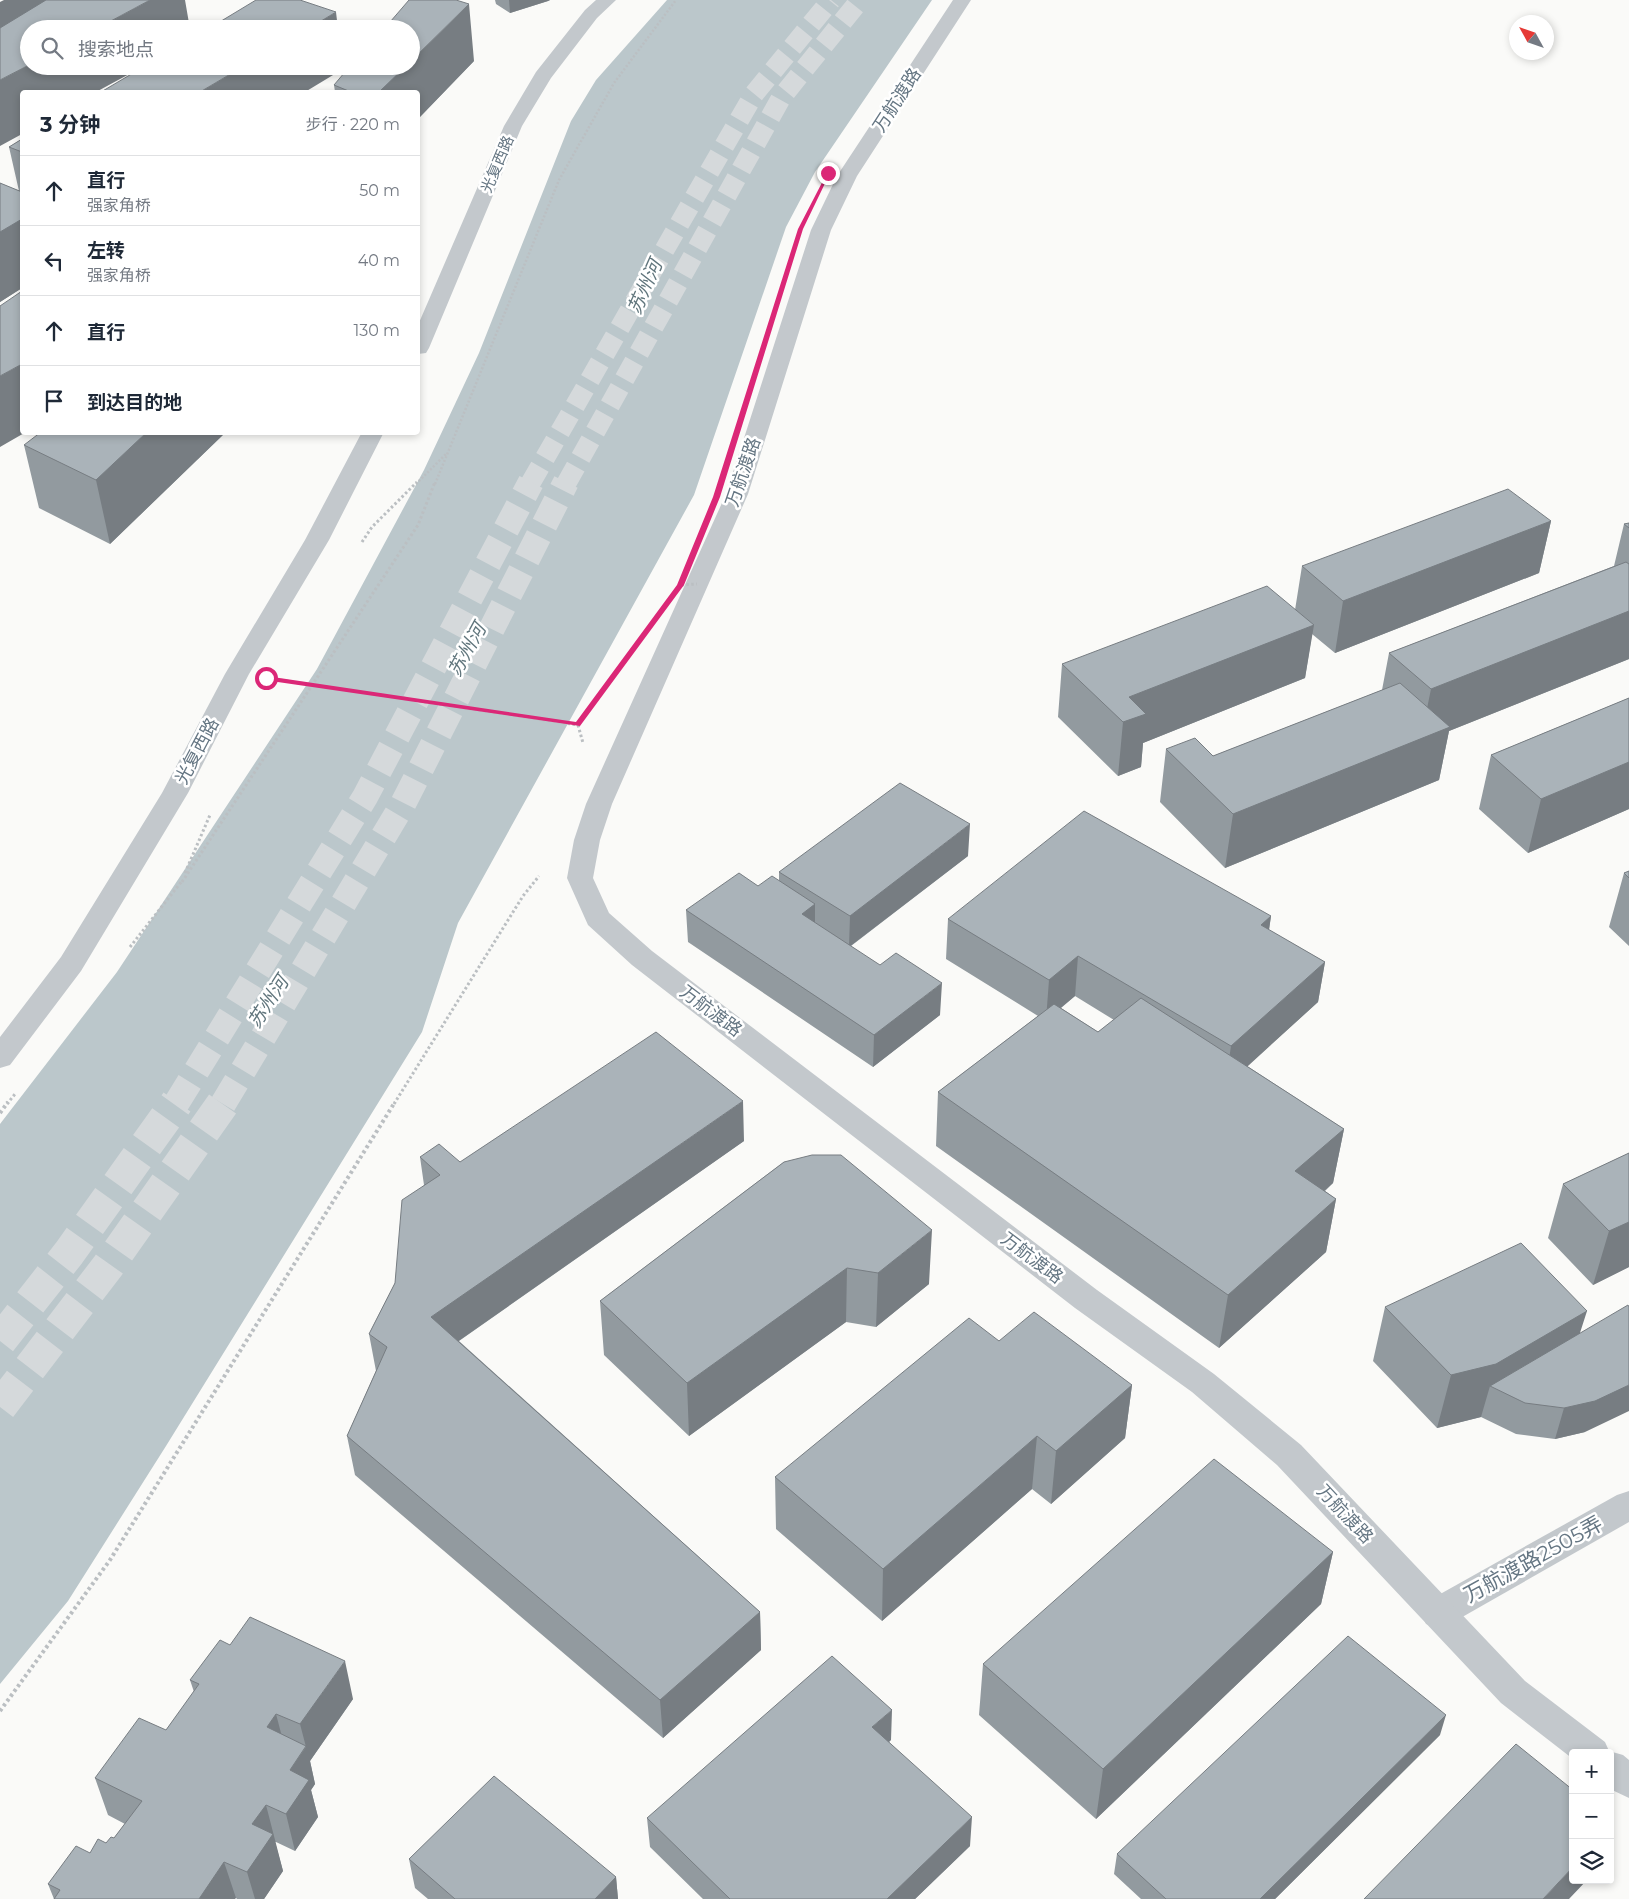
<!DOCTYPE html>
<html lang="zh">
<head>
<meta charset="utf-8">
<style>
  body { margin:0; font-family:Montserrat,"Noto Sans SC",sans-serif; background:#f6f6f7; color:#1f2937 }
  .controls { position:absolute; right:15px; bottom:15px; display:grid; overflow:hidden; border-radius:5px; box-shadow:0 2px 8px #0003 }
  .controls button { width:45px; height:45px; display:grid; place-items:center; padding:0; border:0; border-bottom:1px solid #e0e1e3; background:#fff; color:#1f2937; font:25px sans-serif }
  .compass { position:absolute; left:1509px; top:15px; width:45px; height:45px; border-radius:50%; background:#fff; box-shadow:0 2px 8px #0003; rotate:310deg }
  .stop { position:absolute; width:15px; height:15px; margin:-11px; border:4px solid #db2777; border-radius:50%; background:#fff }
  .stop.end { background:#db2777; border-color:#fff; box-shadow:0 1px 5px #0008 }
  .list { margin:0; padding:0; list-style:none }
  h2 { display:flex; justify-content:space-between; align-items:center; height:65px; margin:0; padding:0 20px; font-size:21px }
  h2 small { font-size:16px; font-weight:400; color:#747a83 }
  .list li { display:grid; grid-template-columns:32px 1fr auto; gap:15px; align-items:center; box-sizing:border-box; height:70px; padding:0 20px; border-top:1px solid #e0e1e3 }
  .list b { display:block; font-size:19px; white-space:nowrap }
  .list p { margin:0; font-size:16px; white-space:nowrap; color:#747a83 }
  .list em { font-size:16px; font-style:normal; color:#747a83 }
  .icon { flex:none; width:28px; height:28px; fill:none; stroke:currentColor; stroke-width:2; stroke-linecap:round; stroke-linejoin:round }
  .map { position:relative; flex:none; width:1629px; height:1899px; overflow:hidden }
  .search { position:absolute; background:#fff; box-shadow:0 2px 8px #0003; left:20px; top:20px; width:400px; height:55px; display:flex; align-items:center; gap:12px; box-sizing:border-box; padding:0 18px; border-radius:28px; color:#747a83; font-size:19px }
  .panel { position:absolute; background:#fff; box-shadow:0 2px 8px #0003; left:20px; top:90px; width:400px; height:345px; border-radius:5px }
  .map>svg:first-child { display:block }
  .water { fill:#bbc7cb }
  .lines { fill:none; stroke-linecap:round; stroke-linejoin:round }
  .trunk-tunnel-far2 { stroke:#d5d9db; stroke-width:20; stroke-dasharray:20 10; stroke-linecap:butt }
  .trunk-tunnel-far1 { stroke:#d5d9db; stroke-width:26; stroke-dasharray:26 13; stroke-linecap:butt }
  .trunk-tunnel { stroke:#d5d9db; stroke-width:33; stroke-dasharray:33 16; stroke-linecap:butt }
  .path-far2 { stroke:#bbbfc2; stroke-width:2.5; stroke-dasharray:2 2; stroke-linecap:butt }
  .path-far1 { stroke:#bbbfc2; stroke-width:3; stroke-dasharray:2.5 2.5; stroke-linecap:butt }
  .path { stroke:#bbbfc2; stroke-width:4; stroke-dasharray:3 3; stroke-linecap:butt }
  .minor { fill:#c3c8cc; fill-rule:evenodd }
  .tertiary { fill:#c3c8cc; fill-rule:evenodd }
  .path-bridge { stroke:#bbbfc2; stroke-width:3; stroke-dasharray:2.5 2.5; stroke-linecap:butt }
  .wall { fill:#929a9f; fill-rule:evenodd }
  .shaded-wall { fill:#777d82 }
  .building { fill:#aab3b9; stroke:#777d82 }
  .route { fill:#db2777 }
  .labels { text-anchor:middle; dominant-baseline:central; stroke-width:5; stroke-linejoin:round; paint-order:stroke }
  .far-street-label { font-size:15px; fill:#657683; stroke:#fff }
  .street-label { font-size:18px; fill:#657683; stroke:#fff }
  .water-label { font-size:19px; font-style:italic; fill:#60757c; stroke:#fff }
  .near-street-label { font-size:21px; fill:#657683; stroke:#fff }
</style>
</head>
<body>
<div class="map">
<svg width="1629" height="1899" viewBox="0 0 1629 1899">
  <rect width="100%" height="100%" fill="#fafaf8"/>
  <path class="water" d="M667 0H932L815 172 786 227 694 495 458 923 422 1032 166 1446 68 1601 0 1684V1124L117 972 317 669 424 470 479 353 571 121 596 80Z"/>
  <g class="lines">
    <path class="trunk-tunnel-far2" d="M530 484 754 94 831 0
      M566 484 781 98 860 0"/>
    <path class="trunk-tunnel-far1" d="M176 1104 365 797 531 482
      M223 1104 403 804 566 482"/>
    <path class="trunk-tunnel" d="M0 1341 69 1253 177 1102
      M0 1407 108 1266 224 1102"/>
    <path class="path-far2" d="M416 484 447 453
      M435 484 559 180 614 83 676 0"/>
    <path class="path-far1" d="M362 542 372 527 417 482
      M578 725 583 743
      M185 873 210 815
      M182 882 418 525 435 482
      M130 947 182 881
      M7 1104 15 1094
      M394 1104 523 896 539 876"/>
    <path class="path" d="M0 1113 8 1102
      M0 1711 110 1560 395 1102"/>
    <path class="minor" d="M1629 1491V1522L1450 1624 1438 1628 1426 1624 1421 1613 1426 1602 1617 1495Z"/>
    <path class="tertiary" d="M596 0H616L597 18 551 78 522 126 429 348 426 353 418 354V325L504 126 536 72 585 10Z
      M953 0H971L857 176 831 230 748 494 612 804 600 840 593 878 609 913 652 951 1097 1290 1214 1374 1301 1445 1525 1681 1605 1742 1609 1751 1623 1755 1629 1760V1798L1610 1789V1753H1573V1759L1501 1703 1277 1465 1192 1392 1075 1308 632 965 588 925 567 878 574 840 586 804 726 494 811 230 837 176Z
      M362 432H384L329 540 249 674 188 793 81 971 10 1065 0 1068V1037L61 957 162 793 225 674 305 540Z"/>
    <path class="path-bridge" d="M266 678 578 725 680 585 697 584"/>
  </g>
  <path class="wall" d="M495 0H550L548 1 510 13 496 4Z
    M474 61 418 119V92H335L334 85Z
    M22 139V288L0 302V183L19 191 9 147Z
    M226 432 110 544 39 508 24 445Z
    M1551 521 1539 573 1335 653 1312 634 1305 678 1143 743 1141 767 1118 776 1058 717 1062 664 1295 610 1302 566Z
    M1629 523V659L1449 731 1439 780 1225 868 1160 802 1166 749 1213 756 1382 690 1389 653 1614 566 1624 524Z
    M1629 698V809L1528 853 1479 809 1491 755Z
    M968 856 851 946 940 1015 873 1067 688 942 686 910 758 886 779 881V872Z
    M1629 871V946L1609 927 1624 873Z
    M1271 916 1269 930 1325 962 1318 1002 1247 1066 1344 1129 1333 1183 1325 1191 1336 1199 1326 1252 1219 1348 936 1146 938 1092 1038 1016 946 959 948 919ZM1075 996 1114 1020 1098 1032 1061 1008Z
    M744 1141 459 1341 760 1612 761 1650 663 1738 355 1475 347 1436 376 1371 369 1334 395 1283 424 1185 420 1157 460 1162Z
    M1629 1153V1267L1593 1285 1548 1238 1563 1184Z
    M784 1162 929 1284 876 1327 846 1322 689 1436 604 1355 600 1301Z
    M1385 1307 1580 1333 1585 1432 1555 1439 1516 1434 1481 1417 1437 1428 1373 1361Z
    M999 1341 1132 1385 1125 1438 1051 1504 1032 1489 882 1621 776 1529 775 1477Z
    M1333 1552 1321 1604 1096 1819 979 1715 983 1664Z
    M190 1680 353 1699 310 1761 315 1784 311 1790 318 1817 295 1851 276 1842H275L283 1871 264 1899H237L236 1898 54 1899 48 1884 90 1853 114 1838 125 1824 108 1815 95 1778 166 1730 194 1692Z
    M1440 1735 1275 1899H1141L1114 1874 1117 1854Z
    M891 1740 889 1742 970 1846 915 1899H703L650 1847 647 1818Z
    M409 1859 616 1877 618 1899H428L415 1888Z"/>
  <path class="shaded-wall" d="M4 0H57L0 33V2Z
    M150 0H185L190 29H96Z
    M509 0H550L548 1 510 13Z
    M469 4 474 61 418 119V92H379L406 66H411V61Z
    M336 12 338 29H308Z
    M29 65V66H144L96 92H22V134L0 146V80Z
    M244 66H343V69L305 92H200Z
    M22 219V288L0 302V232Z
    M22 364V432H26L0 447V376Z
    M147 432H226L110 544 96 480Z
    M1551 521 1539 573 1335 653 1343 601Z
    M1629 611V659L1449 731 1439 780 1225 868 1233 814 1421 738 1431 689Z
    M1314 625 1305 678 1143 743 1141 767 1118 776 1123 722 1129 697Z
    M1629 762V809L1528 853 1541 799Z
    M970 824 968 856 849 947 850 916Z
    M815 904V935L802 914Z
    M1271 916 1265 956 1261 925Z
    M1078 956 1075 996 1046 1020 1049 980Z
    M1325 962 1318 1002 1225 1087 1231 1046Z
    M942 983 940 1015 873 1067 874 1035Z
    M743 1101 744 1141 437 1356 431 1317Z
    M1344 1129 1333 1183 1286 1225 1295 1171Z
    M1336 1199 1326 1252 1219 1348 1228 1295Z
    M1629 1222V1267L1593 1285 1609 1231Z
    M932 1230 929 1284 876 1327 878 1273Z
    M847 1268 846 1322 689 1436 687 1383Z
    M1587 1311 1570 1364 1490 1386 1481 1417 1437 1428 1451 1375Z
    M1132 1385 1125 1438 1051 1504 1056 1451Z
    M1629 1385V1411L1585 1432 1555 1439 1564 1408Z
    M1037 1436 1032 1489 882 1621 883 1569Z
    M1333 1552 1321 1604 1096 1819 1103 1769Z
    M760 1612 761 1650 663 1738 660 1700Z
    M345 1661 353 1699 310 1761 315 1784 311 1790 318 1817 295 1851 286 1814 290 1770 306 1747 300 1724Z
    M892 1710 891 1740 872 1757V1727Z
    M276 1714 286 1752 267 1727Z
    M1446 1715 1440 1735 1275 1899H1260Z
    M266 1805 283 1871 264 1899H255L247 1872 252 1824Z
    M972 1817 970 1846 915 1899H887Z
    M224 1862 236 1898 235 1899H199Z
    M1573 1867V1880H1587L1569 1899H1543Z
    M616 1877 618 1899H595Z"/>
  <path class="building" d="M46 0H150L96 29H29V65L0 80V28Z
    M256 0H300L336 12 308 29H208Z
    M409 0H456L469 4 411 61V29H384Z
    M145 66H244L200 92H101Z
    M350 66H406L379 92H351L334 85Z
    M22 139V152L9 147Z
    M0 183 22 192V219L0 232Z
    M22 291V364L0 376V306Z
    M41 432H147L96 480 24 445Z
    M1508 489 1551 521 1343 601 1302 566Z
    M1629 523V528L1624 524Z
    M1626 562 1629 564V611L1431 689 1389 653Z
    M1267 586 1314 625 1129 697 1146 714 1123 722 1062 664Z
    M1400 683 1450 727 1233 814 1166 749 1195 738 1213 756Z
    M1629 698V762L1541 799 1491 755Z
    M900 783 970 824 850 916 779 872Z
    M1084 811 1271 916 1261 925 1325 962 1231 1046 1078 956 1049 980 948 919Z
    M1629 871V878L1624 873Z
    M739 873 758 886 772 876 815 904 802 914 880 965 896 953 942 983 874 1035 686 910Z
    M1141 998 1344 1129 1295 1171 1336 1199 1228 1295 938 1092 1054 1004 1098 1032Z
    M656 1032 743 1101 431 1317 760 1612 660 1700 347 1436 387 1347 369 1334 395 1283 402 1200 440 1175 420 1157 439 1144 460 1162Z
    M1629 1153V1222L1609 1231 1563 1184Z
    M812 1155H841L932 1230 878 1273 847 1268 687 1383 600 1301 784 1162Z
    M1521 1243 1587 1311 1496 1364 1451 1375 1385 1307Z
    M1628 1305 1629 1307V1385L1595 1401 1564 1408 1525 1403 1490 1386Z
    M1034 1312 1132 1385 1056 1451 1037 1436 883 1569 775 1477 969 1318 999 1341Z
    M1214 1459 1333 1552 1103 1769 983 1664Z
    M250 1617 345 1661 300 1724 276 1714 267 1727 306 1746 290 1770 309 1780 286 1814 266 1805 252 1824 273 1834 247 1872 224 1862 199 1899H54L60 1890 48 1884 76 1846 90 1853 98 1839 106 1843 111 1837 114 1838 142 1801 95 1778 139 1718 166 1730 199 1684 190 1680 220 1640 230 1645Z
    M1348 1636 1446 1715 1260 1899H1166L1117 1854Z
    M832 1656 892 1710 872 1727 972 1817 887 1899H730L647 1818Z
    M1516 1744 1573 1790V1867L1543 1899H1364Z
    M494 1776 616 1877 595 1899H455L409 1859Z
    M1610 1820 1614 1823 1610 1827Z"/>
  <path class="route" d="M828 171 830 173 803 229 720 497 684 585 580 726 264 680V677L266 676 576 722 677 585 713 497 798 229Z"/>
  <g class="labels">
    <g class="far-street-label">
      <text transform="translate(497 164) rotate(-67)">光复西路</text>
    </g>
    <g class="street-label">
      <text transform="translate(897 100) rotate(-57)">万航渡路</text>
      <text transform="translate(743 472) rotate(-71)">万航渡路</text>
      <text transform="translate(197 751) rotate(-62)">光复西路</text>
      <text transform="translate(711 1011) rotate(37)">万航渡路</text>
      <text transform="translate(1032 1258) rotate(37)">万航渡路</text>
      <text transform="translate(1345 1514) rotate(47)">万航渡路</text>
    </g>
    <g class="water-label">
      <text transform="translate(645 287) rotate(-66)">苏州河</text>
      <text transform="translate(467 650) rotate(-61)">苏州河</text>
      <text transform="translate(268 1002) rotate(-57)">苏州河</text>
    </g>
    <g class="near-street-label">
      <text transform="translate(1533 1559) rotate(-29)">万航渡路2505弄</text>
    </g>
  </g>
</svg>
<div class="controls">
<button>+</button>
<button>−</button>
<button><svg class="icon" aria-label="layers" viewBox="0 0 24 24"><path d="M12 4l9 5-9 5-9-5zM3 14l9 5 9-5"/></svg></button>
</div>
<svg class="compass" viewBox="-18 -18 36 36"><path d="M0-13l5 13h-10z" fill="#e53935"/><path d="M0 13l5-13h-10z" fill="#747a83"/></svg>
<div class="stop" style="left:266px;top:678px"></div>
<div class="stop end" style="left:828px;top:173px"></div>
<div class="search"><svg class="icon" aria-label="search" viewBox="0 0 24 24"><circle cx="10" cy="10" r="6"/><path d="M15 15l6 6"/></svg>搜索地点</div>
<section class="panel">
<h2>3 分钟<small>步行 · 220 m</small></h2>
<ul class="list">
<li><svg class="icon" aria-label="ahead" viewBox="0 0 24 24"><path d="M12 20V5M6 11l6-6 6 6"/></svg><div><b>直行</b><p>强家角桥</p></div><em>50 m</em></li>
<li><svg class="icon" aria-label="left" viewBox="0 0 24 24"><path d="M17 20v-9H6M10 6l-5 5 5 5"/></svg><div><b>左转</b><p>强家角桥</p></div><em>40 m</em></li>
<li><svg class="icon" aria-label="ahead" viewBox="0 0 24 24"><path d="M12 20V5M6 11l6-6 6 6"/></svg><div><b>直行</b></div><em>130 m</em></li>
<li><svg class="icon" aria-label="arrive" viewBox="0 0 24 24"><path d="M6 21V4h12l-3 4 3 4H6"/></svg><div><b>到达目的地</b></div></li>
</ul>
</section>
</div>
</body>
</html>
